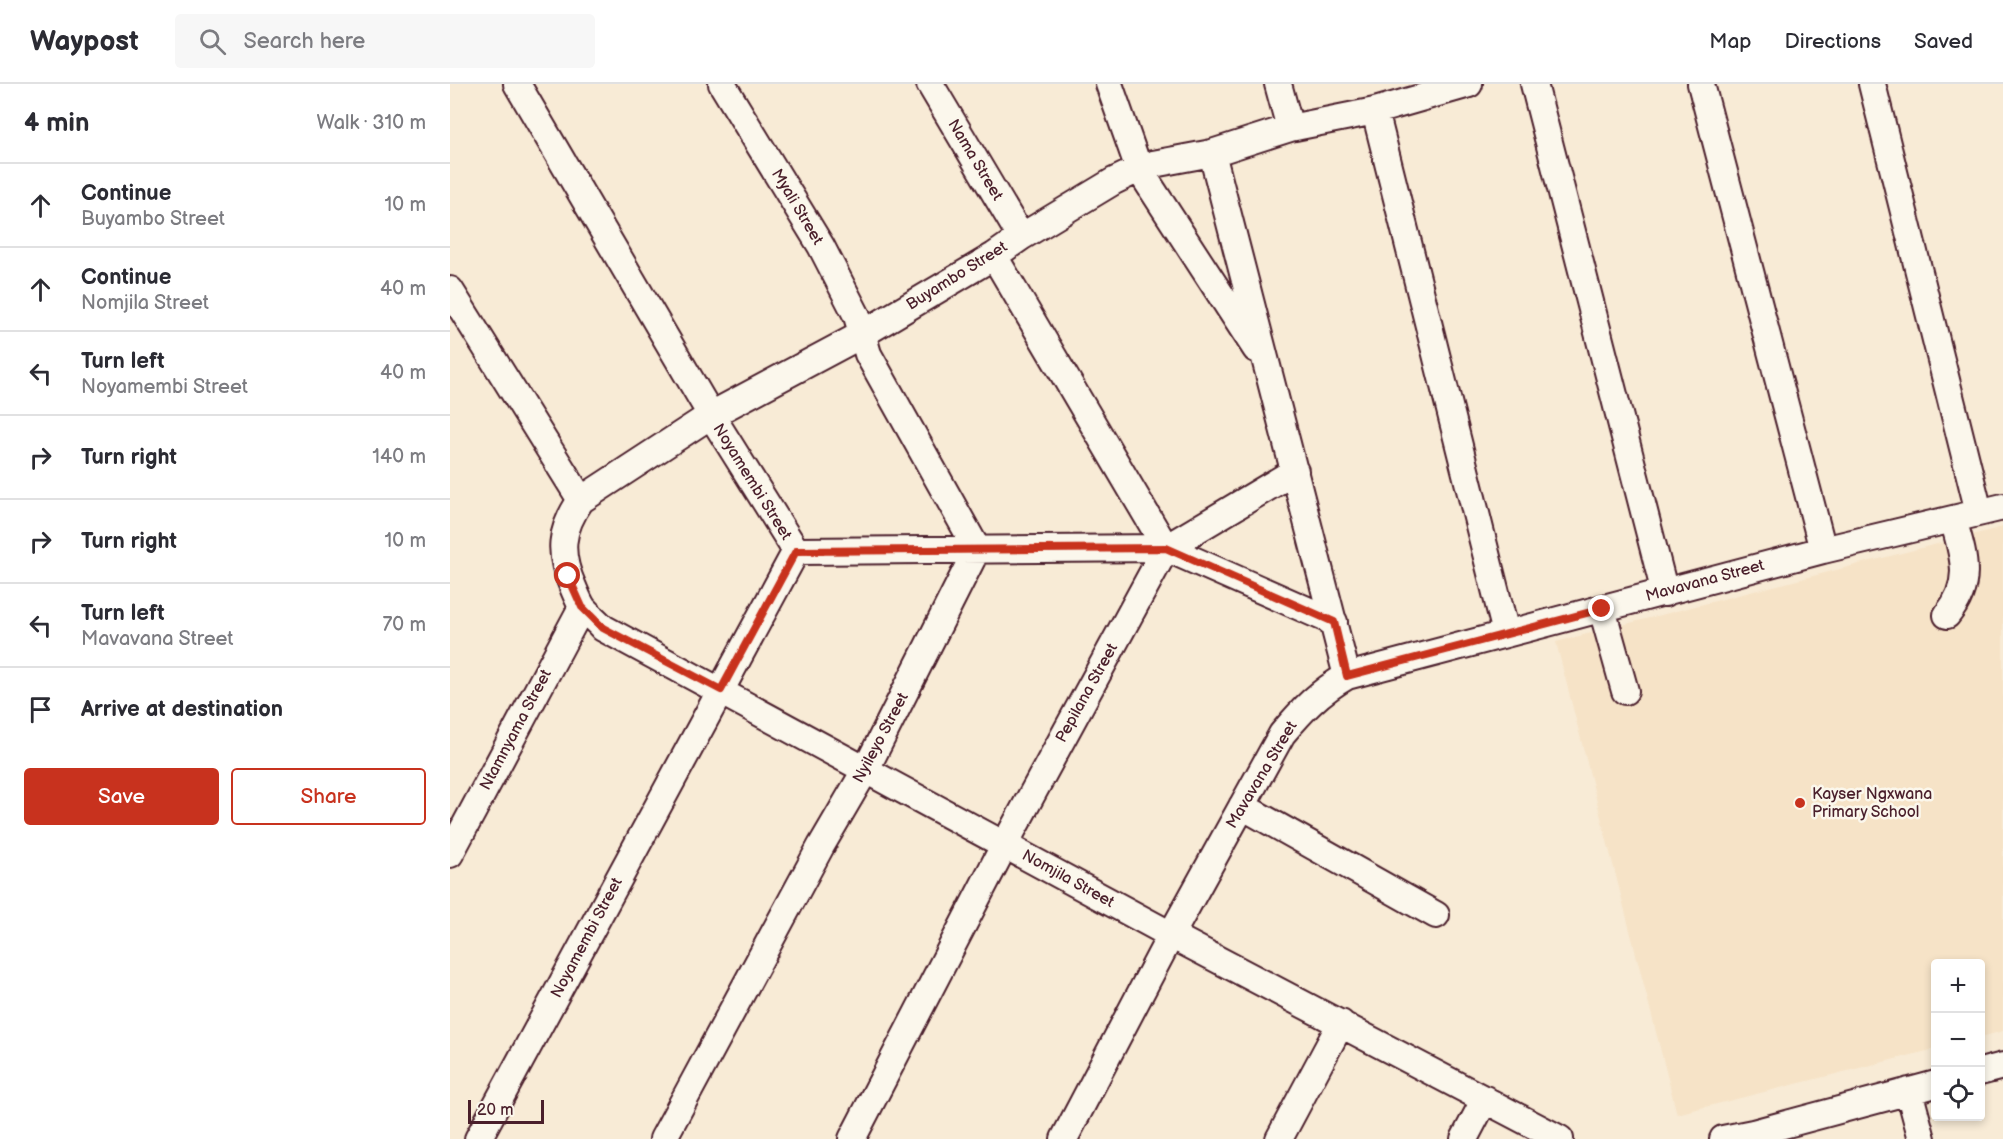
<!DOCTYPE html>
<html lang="en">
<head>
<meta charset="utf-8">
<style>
  body { margin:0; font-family:"Balsamiq Sans",sans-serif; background:#f7f7f7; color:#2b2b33 }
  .controls { position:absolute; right:18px; bottom:18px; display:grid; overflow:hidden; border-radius:6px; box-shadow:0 3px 9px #0003 }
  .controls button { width:54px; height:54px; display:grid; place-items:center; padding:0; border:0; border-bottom:2px solid #e1e1e2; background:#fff; color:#2b2b33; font:30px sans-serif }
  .scale { position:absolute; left:18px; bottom:15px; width:76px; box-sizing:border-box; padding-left:6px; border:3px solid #4a1f2b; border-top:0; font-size:16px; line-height:21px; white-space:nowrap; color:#4a1f2b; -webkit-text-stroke:4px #fbf7ec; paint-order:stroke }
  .stop { position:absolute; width:18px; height:18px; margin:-14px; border:4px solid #c8321e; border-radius:50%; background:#fff }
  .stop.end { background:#c8321e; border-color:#fff; box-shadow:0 2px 6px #0008 }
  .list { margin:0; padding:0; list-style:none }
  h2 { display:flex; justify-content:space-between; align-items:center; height:78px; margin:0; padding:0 24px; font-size:26px }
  h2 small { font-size:20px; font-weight:400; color:#7c7c81 }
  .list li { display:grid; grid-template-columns:39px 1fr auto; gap:18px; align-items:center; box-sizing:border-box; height:84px; padding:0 24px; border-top:2px solid #e1e1e2 }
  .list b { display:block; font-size:22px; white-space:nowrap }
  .list p { margin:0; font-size:20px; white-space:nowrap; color:#7c7c81 }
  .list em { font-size:20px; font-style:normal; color:#7c7c81 }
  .actions { display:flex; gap:12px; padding:18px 24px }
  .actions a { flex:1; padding:14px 0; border:2px solid #c8321e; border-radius:6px; text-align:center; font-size:21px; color:#c8321e }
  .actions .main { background:#c8321e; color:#fff }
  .icon { flex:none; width:33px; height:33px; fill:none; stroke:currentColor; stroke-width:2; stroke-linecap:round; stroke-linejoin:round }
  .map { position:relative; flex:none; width:1553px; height:1055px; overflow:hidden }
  header { display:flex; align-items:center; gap:36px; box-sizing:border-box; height:84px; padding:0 30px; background:#fff; border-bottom:2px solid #e1e1e2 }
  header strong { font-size:28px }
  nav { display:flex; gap:33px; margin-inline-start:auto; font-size:21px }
  .search { width:420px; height:54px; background:#f7f7f7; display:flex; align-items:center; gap:15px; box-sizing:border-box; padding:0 21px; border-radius:6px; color:#7c7c81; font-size:22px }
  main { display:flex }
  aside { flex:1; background:#fff }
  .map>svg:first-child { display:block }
  .built { fill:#f6e3c7 }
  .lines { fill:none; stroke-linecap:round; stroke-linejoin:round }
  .minor-casing { stroke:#4a1f2b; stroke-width:30 }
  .minor { stroke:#fbf7ec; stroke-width:26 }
  .route { stroke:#c8321e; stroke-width:8 }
  .poi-dot { fill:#c8321e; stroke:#fbf7ec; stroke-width:2 }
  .labels { text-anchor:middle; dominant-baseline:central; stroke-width:5; stroke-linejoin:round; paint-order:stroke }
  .street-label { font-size:16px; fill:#4a1f2b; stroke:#fbf7ec }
  .poi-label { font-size:16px; fill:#4a1f2b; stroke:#fbf7ec; text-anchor:start }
</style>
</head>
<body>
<header>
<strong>Waypost</strong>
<div class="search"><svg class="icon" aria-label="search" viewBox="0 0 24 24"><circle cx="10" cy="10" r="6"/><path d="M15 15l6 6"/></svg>Search here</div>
<nav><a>Map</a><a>Directions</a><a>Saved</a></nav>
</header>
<main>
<aside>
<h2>4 min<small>Walk · 310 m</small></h2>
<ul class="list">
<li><svg class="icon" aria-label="ahead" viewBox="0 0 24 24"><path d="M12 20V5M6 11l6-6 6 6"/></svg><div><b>Continue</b><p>Buyambo Street</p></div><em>10 m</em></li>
<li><svg class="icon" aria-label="ahead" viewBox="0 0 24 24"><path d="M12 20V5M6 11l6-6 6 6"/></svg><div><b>Continue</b><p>Nomjila Street</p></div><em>40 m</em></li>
<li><svg class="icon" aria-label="left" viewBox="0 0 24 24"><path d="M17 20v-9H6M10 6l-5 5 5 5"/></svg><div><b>Turn left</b><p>Noyamembi Street</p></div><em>40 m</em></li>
<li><svg class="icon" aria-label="right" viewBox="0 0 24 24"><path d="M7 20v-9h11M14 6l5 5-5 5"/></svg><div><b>Turn right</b></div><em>140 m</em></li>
<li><svg class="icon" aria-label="right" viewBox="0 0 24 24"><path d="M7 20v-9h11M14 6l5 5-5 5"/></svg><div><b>Turn right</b></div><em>10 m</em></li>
<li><svg class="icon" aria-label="left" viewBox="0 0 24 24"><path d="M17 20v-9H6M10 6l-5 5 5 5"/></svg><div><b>Turn left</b><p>Mavavana Street</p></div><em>70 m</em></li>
<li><svg class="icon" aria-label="arrive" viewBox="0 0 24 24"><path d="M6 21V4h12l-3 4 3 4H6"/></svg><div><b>Arrive at destination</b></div></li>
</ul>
<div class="actions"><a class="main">Save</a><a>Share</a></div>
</aside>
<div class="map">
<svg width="1553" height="1055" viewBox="0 0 1553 1055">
  <rect width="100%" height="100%" fill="#f8ebd6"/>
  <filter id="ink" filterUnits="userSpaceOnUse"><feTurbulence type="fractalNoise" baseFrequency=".0167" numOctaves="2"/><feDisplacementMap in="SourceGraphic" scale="12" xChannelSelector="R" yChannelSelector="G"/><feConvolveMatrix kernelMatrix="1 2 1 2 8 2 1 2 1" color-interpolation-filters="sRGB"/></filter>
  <g filter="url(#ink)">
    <path class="built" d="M1553 443V947L1531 953 1530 880H1486L1485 965 1227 1030 1106 558Z"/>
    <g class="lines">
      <defs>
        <path id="minor" d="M67 0 261 331 346 467
          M480 0 571 153
          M659 0 689 85 806 265
          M828 0 840 44
          M1019 0 925 27 840 44 762 69 703 80 689 85 664 97 571 153 544 172 411 251 261 331 131 416C110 446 108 469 123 503 126 510 129 518 133 524 139 531 147 537 153 544L721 851 1110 1055
          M1084 0 1215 509
          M1251 0 1373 466
          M1422 0 1529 428
          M925 27 1056 549
          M762 69 897 592
          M0 206 131 416
          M716 464 845 387
          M346 467 716 464 884 538
          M1152 525 1175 607
          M1497 531C1524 498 1513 471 1503 435
          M792 722 986 831
          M0 770 132 523
          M1530 988 1553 982
          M1459 1007 1472 1055
          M28 1055 346 467
          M213 1055 371 762 416 685 527 465 418 270 407 232 371 162 272 0
          M402 1055 555 760 716 464 544 172
          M614 1055 721 851 832 650C853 625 869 608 897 592L1373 466 1553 423
          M829 1055 891 939
          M1014 1055 1035 1015
          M1273 1055 1303 1049 1486 1000"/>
      </defs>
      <use href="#minor" class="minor-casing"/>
      <use href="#minor" class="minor"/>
    </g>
  </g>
  <g class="lines" filter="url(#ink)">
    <path class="route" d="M118 492 132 523 153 544 271 606 346 467 716 464 884 538 897 592 1152 525"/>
  </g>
  <circle class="poi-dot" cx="1350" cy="719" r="6"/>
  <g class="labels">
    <g class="street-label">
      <text transform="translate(525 76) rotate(59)">Nama Street</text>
      <text transform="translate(347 123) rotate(59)">Myali Street</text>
      <text transform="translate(507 192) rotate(-32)">Buyambo Street</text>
      <text transform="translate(302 398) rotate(58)">Noyamembi Street</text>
      <text transform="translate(1255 497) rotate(-15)">Mavavana Street</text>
      <text transform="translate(637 609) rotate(-61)">Pepilana Street</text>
      <text transform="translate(66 646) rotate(-62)">Ntamnyama Street</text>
      <text transform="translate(431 654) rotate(-62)">Nyileyo Street</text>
      <text transform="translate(812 691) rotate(-59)">Mavavana Street</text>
      <text transform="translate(618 795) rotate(29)">Nomjila Street</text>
      <text transform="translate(137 854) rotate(-62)">Noyamembi Street</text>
    </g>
    <g class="poi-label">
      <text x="1362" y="710">Kayser Ngxwana<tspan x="1362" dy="18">Primary School</tspan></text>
    </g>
  </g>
</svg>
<div class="controls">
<button>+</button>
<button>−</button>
<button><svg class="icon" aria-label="locate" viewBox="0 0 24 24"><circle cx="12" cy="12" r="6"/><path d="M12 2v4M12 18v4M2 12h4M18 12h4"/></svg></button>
</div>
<div class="scale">20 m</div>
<div class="stop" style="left:118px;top:492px"></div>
<div class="stop end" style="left:1152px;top:525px"></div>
</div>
</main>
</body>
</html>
